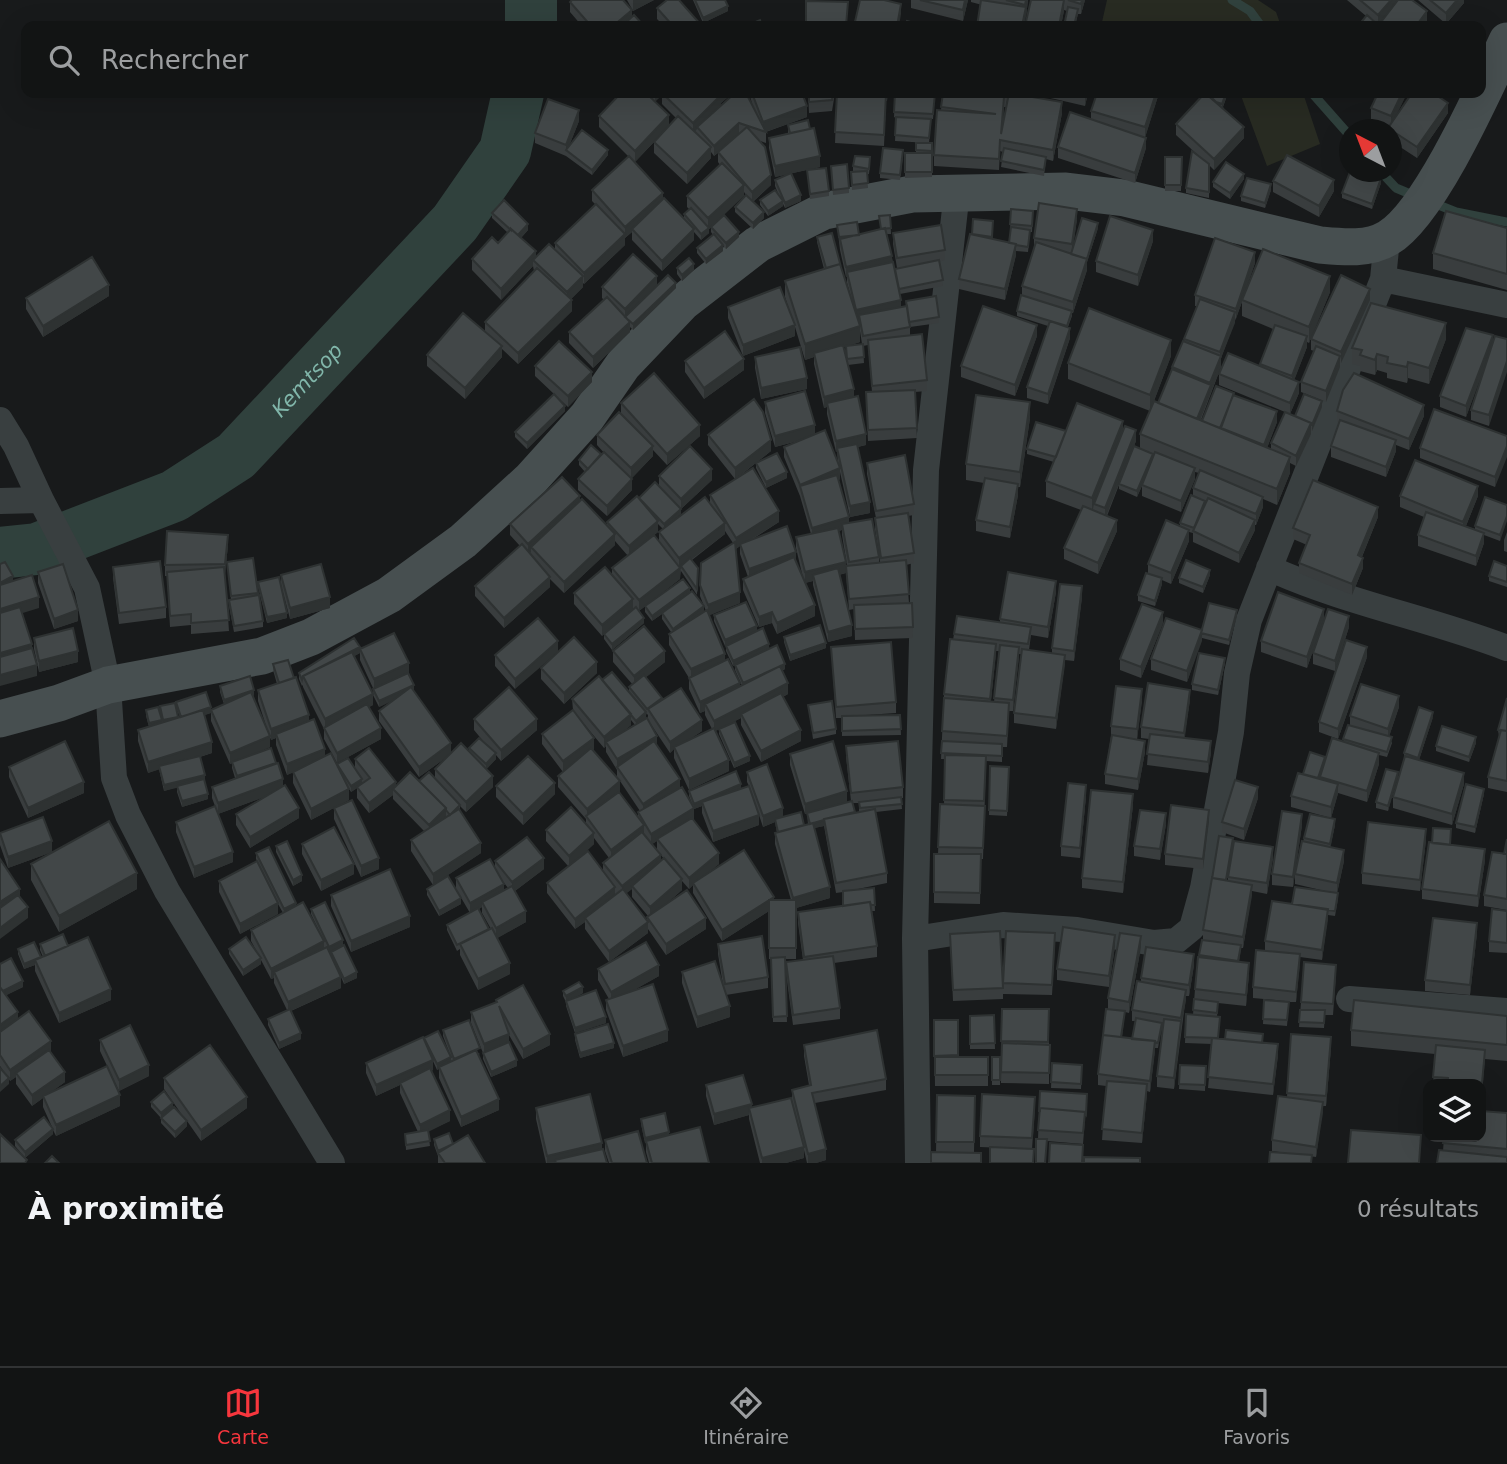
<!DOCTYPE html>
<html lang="fr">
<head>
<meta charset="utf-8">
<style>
  body { margin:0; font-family:"DejaVu Sans",sans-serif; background:#1b1d1d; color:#f1f3f6 }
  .controls { position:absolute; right:21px; bottom:21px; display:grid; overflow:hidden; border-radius:14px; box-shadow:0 7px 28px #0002 }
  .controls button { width:63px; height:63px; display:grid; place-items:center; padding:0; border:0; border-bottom:2px solid #313334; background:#121414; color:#f1f3f6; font:35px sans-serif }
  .compass { position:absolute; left:1339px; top:119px; width:63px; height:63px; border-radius:50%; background:#121414; box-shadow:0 7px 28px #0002; rotate:318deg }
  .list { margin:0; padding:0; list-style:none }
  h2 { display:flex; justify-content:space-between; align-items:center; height:91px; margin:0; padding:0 28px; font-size:30px }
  h2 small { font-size:23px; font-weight:400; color:#9c9ea0 }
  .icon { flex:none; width:38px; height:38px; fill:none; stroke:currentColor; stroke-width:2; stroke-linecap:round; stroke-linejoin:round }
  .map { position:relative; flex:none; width:1507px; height:1163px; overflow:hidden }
  .search { position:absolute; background:#121414; box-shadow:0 7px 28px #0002; left:21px; right:21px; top:21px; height:77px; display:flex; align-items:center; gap:18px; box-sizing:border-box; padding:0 24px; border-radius:14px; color:#9c9ea0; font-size:26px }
  .sheet { height:203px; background:#121414 }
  nav { display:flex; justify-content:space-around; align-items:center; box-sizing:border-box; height:98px; border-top:2px solid #313334; background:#121414; font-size:19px; color:#9c9ea0 }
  nav a { display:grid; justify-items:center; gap:4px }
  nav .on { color:#f6363d }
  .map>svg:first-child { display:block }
  .green { fill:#282b22 }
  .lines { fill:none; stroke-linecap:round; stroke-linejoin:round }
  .stream { stroke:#30413d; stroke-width:9 }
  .river { stroke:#30413d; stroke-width:52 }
  .street { stroke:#393f40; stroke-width:26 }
  .secondary { stroke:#474f50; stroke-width:37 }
  .wall { fill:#393d3e; fill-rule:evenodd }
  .shaded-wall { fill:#2e3232 }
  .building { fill:#424748; stroke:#2e3232; stroke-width:2 }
  .labels { text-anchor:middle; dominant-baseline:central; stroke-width:5; stroke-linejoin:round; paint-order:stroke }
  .water-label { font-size:21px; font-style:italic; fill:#81b6aa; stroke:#131516 }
</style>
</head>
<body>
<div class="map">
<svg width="1507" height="1163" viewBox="0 0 1507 1163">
  <rect width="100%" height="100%" fill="#181a1b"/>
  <path class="green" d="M1107 0H1258L1276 12 1281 26H1125L1102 22Z
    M1240 93H1303L1320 144 1267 166Z"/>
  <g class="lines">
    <path class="stream" d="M1232 0 1250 11 1261 26
      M1312 93 1350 136
      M1381 172 1396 188 1415 196
      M1431 202 1456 212 1507 222"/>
    <g class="river">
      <path d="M531 0V26"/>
      <path id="s1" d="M0 553 37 549 174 496 236 456 455 223 505 151 518 93"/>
    </g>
    <path class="street" d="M1383 279 1507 305
      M0 420 16 446 41 500
      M0 501 41 500 87 588 108 685 114 778 128 815 167 891 332 1163
      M1269 568C1346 603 1429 618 1507 648
      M915 939 1003 925 1077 930 1154 943 1176 941 1192 928 1203 888 1231 732 1237 673 1249 620 1383 279 1387 239
      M1349 999 1507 1011
      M918 1163 915 939 926 470 957 191"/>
    <path class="secondary" d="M0 719 59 703 108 685 262 656 311 637 389 595 463 541 531 479 587 417 623 365 683 302 758 244 824 211 912 194 1066 191 1125 198 1320 245C1342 247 1368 250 1388 238 1430 213 1485 88 1507 41"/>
  </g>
  <path class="wall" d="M627 0H654L633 11Z
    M693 0H725L728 11 703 23Z
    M911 0H968L963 21 911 8Z
    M971 0H1028L1026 17 971 2Z
    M1031 0H1085L1081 14H1078L1075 26H1064L1067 11 1064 10 1061 26H1025Z
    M1347 0H1412L1427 22 1424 26H1358L1366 16Z
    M1418 0H1464V3L1446 24Z
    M570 2 632 17 644 26H582L570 12Z
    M657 8 702 26H664L657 19Z
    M646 93H733L721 103V105L753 107 749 93H802L807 117 766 132V143L760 141 771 185 753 202 764 218 753 229 735 212V207L746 195 744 192 714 224 739 237 726 249 723 246V251L706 264 697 253V248L713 235 711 232V227L709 229V233L701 240 694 232V240L662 271 632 240V232L625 238V245L584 284 583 283V287L571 299 572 311 518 364 502 349V357L465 399 427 366V355L485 331V322L534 271 533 266 501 300 472 270V259L498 243 508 233 492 218V213L528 230 521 238 536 257 555 249V243L595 204 592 201V190L629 157 599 127V116ZM662 95V104L676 118 669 125 655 101ZM654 142V153L687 184 711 158V152L714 156 718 153V162L720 165 687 196V207L689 209 684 214V218L663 199 635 162Z
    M808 93H835L832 111 809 113Z
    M837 93H888L887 101H886L884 146 835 143Z
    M895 93H1008L1006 107H1004L1002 129 1062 113 1053 161 1046 159 1044 176 1001 167 1003 152 1000 151 999 170 934 166V155L941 110 943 94 935 93 933 119H931L929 143 895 141 896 118 894 117Z
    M1029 93H1088L1085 106Z
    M1097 93H1159L1145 137 1146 148 1135 183 1058 158V147L1091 119V111Z
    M1228 93 1223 107 1244 138 1214 170 1209 165V198L1186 193V188L1201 158 1176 135V124L1211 97Z
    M1378 93H1407L1395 117 1448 113 1417 158 1391 141V130H1388L1389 126 1371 119V108Z
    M579 121 569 146 608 155 592 175 566 156V154V156L535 143V133Z
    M788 125 820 167 775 177 769 148V138L788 133Z
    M916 143H932V177L905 178V153H916Z
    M903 156 900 180 880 178V173Z
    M1165 157H1182L1181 191H1165Z
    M870 163 869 174H867L868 188 852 190 851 172H853V166Z
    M831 166 849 188V193L833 195Z
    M807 170 829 191V196L810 199Z
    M1244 179 1230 199 1213 187V182Z
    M775 180 801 201 785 208 783 204V206L768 216 760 205V200L779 196 775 186Z
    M1273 181 1334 191 1319 217 1273 192Z
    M1381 183 1372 209 1342 198V193Z
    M1271 190 1265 208 1241 201V196Z
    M1033 211 1032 232H1030L1028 252 1016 251V255L1005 300 959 289V279L972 234 993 221 992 239 1009 243 1011 230 1010 224Z
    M890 215 891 234H887L895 272 897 268 893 244V233L945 250V260L939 262 943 286 900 294 901 307 906 306V301L939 317V323L910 327V335L927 380V391L915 392 917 438 868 441 866 403 872 392 868 345 863 346 864 363 848 365 854 397 866 445 858 447 870 513 850 517 840 472V479L839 480 849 523 879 557V563L880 562 875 529 876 518 867 474V463L914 504V515L908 516 914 553V563L906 565 909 603H912L913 638 855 640 854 609 849 610 846 573 839 575 852 636 828 642 813 585V581L805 583 815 616 777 634 772 623 759 627 743 590V579L748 577 740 554V546L736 549 740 603 709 615 725 661 740 687 742 686 735 670V665L733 666 726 651V646L742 638 725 646 714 621V615L757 631 785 669 782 671 788 694 783 697 801 741 761 762 741 725V718L715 731 729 771 689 790 674 758V749L670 753 648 720V714L647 715 646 713V718L644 720 680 788 693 807 689 796V791L741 788 749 786 747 782V772L783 816 804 825 808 824 807 814H805L790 765V754L847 802 851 801 846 757V746L903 787V798H901L902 809 876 812 887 873V883L853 890 874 888 875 911H872L877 946V957L834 963 840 1008V1019L793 1025 786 973V962L803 960 798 923V912L843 906V892L836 893 824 826 814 828 830 898 796 908V959H785L787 1022H773L771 959H769V911L722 941 693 893V885L689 889 682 881V890L665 905 706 929 666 955 648 929V933L609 962 585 929V922L575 929 547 893V883L568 866 546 841V830L586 824V819L558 787V776L563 772 542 744V734L573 710 572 699 602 680 629 692V687L633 685 613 662V651L665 662 646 677 662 701 702 731 687 741 712 729 705 715V711L700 713 689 689V678L669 645V634L671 632 662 619V614L652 621 645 612V606L690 593 704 612 706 611 700 596 701 563 733 543 725 531V534L692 560 698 568 697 595 681 571V568L680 579 639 611 644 623 612 650 604 639V634L602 636 574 604V593L612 575V568L628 556 615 541V545L564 593 550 579V587L504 628 475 596V586L520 546 510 535V524L580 501 607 526V522L639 498 659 486V476L712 480 681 509V514L674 520 710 503V495L735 479 708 445V435L771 451 736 479 779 522 751 540 796 562 803 578 796 548V537L811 534 800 496 784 457V447L798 441 775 447 765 413V402L815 434 838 464 837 451 836 452 827 414V407L824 408 814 364V357L805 360 795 327V336L743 356 728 318V307L790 312 785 297V281L824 269 817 242V237L841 267 851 297 847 283V277H846L840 250 837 225 859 235 880 230ZM860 331 862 344 847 346 860 342ZM846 346V352L847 363 843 347ZM658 524 663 529 659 532V542L654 535 658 532ZM842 530V535L847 566H846L839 531ZM574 712 604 748 606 746V752L617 770V777L593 750 594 749ZM631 720 635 725 623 732 631 725ZM620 781 640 811 638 812V817L619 792ZM853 803H859V812H855ZM702 806V813L713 842 759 825V815L763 827 775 822 777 833H775V844L791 900H774L708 873 719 864 694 820V809ZM594 838 609 858 603 863V871L580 857 594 844ZM657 841V850L664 859 661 862 652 844ZM632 889V897L648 916 647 917V921L626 893Z
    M1077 219 1073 247 1098 228 1087 262V270L1073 313H1072V316L1068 327 1070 338 1048 404 1027 398V387L1048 326 1017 316V311L1022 295V286L1034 247V238Z
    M1507 228V290L1433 269V253Z
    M1153 241 1138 286 1096 272V261Z
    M1255 263 1246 289 1330 292 1309 343 1307 342V347L1294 380 1299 393 1290 414 1295 416 1322 407 1312 431H1311V434L1296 466 1290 463V473L1277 505 1263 499V507L1256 525H1255V530L1239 563 1193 542V533L1189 532V541L1171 584 1162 580V584L1155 606 1138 601V595L1148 573V564L1180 526V523L1193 496V488L1199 473 1195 472V479L1181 512 1142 496V486L1137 497 1119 489V485L1107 516 1117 531 1098 574 1064 559V548L1081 510 1046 497V481L1054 462 1027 454V449L1066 431 1123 433 1136 441 1134 446 1140 449V434L1150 411 1068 379V363L1171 356 1154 401 1158 403 1184 341 1197 306H1195V295ZM1242 302V316L1273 329 1260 366 1219 374V385L1285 412 1271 443V449L1267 448 1277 422 1234 395 1202 421 1201 420 1221 367V358Z
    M677 268 694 270 682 281 677 274Z
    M657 286 676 288 633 330 630 327V332L593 368 569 343V332L604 300 602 298V287Z
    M109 296 43 337 26 309V298Z
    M1370 300 1341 363H1340V367L1326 402 1301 392V382L1314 351 1311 350V339Z
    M1037 336 1015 396 961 377V366Z
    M1446 339 1429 384 1408 378 1407 383 1387 378V373L1377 370 1375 375 1360 371V366L1352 364V348Z
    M1493 342 1489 426 1471 420V410L1483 370 1466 417 1440 407V396Z
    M755 357 807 389 761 399 755 368Z
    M685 361 744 370 704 399 685 372Z
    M535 366 592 382 568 407 555 395 565 411 527 449 515 437V432L554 394 535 376Z
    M621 403 700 436 667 465 653 450V456L631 479 632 490 607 516 578 490V479L585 472 579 465V460L606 455 597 445V435L621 413Z
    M1337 411 1424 416 1409 450 1396 445V451L1386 477 1331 457V446L1339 423 1337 422Z
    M1030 418 1020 487H1018V495L1010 538 976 531V520L984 483 966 480V464Z
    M1507 436 1495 487 1420 458V448Z
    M756 463 787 478 766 488 756 468Z
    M1400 496H1478L1466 526 1475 529V526L1507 505 1500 541 1484 535V543L1476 566 1418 546V535L1424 517 1400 507Z
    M1378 517 1362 557 1363 568 1352 595 1299 573V563L1307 545 1293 539V528Z
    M1507 532V552L1504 551V540Z
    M228 545 225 574 229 631 191 634V625L170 627 167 576H165V565Z
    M227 562 258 593 263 621V627L234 632 229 606V600H231Z
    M1507 566V587L1489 581V576Z
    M113 567 166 607V618L119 624 113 578Z
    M38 572 78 621 54 629 38 583Z
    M281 575 330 608 290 619 281 585Z
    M1210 575 1203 593 1179 583V578Z
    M258 582 287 618 267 623 258 587Z
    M1056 592 1048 638 1031 635 1029 650 1052 653V648L1082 597 1074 661 1065 660 1056 729 1014 723V713L1022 654H1019L1013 711H1009L1007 747H1002V762L986 761 983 859H981L980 904 934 903V854H938L940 804H944L945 759H941L944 694 954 634 1000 622V619ZM996 651H1000L994 702 991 701Z
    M1237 616 1229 645 1202 638 1187 682 1151 670V659L1202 630Z
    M538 618 515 689 495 666V655Z
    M1324 619 1307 668 1261 652V641Z
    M1163 623 1141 678 1120 670V659Z
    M1349 627 1335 671 1313 664V653Z
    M784 637 826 648 790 661 784 642Z
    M34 638 78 662 39 672 34 649Z
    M831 647 896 702V713L866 715H900L901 735 842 736V718H836Z
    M360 649 409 673 414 691 451 753 469 751V748L488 747 474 730V719L537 730 501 761 496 755V759L486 769 493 787 466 812 460 806V810L481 853 433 885 411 851V840L424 831 393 799V795L369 813 357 798V788L351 792 347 785 349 800 311 820 293 783V772L287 775 276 745V738L271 740 270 737V747L246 757 283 786 299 818 250 848 236 825V814L267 796 218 814 233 862 194 878 176 832V822L215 806 212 798V787L235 778 232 768V763L230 764 211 721V713L204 715 212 753 200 757 208 799 182 807 177 792V787L164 791 159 769 148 773 138 741V730L149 727 146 716V710L160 712V706L178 718 180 717 176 708V702L211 710 224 704 220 692V686L254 695 253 696 269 735 258 701V690L277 684 273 670V664L294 678 309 721 325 756 337 766 355 769V759L396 786 435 778V769L447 757 419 777 379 721V711L393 700 379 707 373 695V705L369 707 381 739 337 763 324 739V729L303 687V685L302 686 299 679V673ZM360 653V660L373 688V694L354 656Z
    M1367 657 1338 739 1319 732V722Z
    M1225 663 1218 695 1192 690V684Z
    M541 668 597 673 564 704 541 679Z
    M1507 698V792L1488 788V777L1499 736 1498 730Z
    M1142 700 1137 739 1145 752 1138 790 1105 784V774L1111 736V726Z
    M1190 700 1184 738 1211 752 1208 773 1147 765 1149 739 1141 738V727Z
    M808 705 836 729V734L813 739Z
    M1399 707 1389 736 1392 743 1387 757 1379 755V764L1367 802 1338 793 1331 818 1291 807V796L1303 774 1325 761 1343 742 1350 725V716Z
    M1433 717 1419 760 1464 784 1452 825 1393 808V797L1404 759V753Z
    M719 729 750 761 734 768 719 734Z
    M1476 743 1469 762 1436 751V746Z
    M990 766 1009 767 1007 816 989 815Z
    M9 767 84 793 28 818 9 777Z
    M1398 772 1388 811 1376 808V802Z
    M496 786 555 794 523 825 496 797Z
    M1484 794 1475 833 1456 828V823Z
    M1086 796 1080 858 1061 856V846Z
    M1258 798 1244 840 1222 832V822Z
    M1133 805 1123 893 1082 888V878Z
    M334 808 379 869 361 877 334 819Z
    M1209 821 1203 869 1165 865V854Z
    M1166 824 1160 860 1134 856V846Z
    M1302 825 1295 873 1304 838 1335 825 1330 847 1344 861 1337 893 1338 899 1335 916 1328 915 1322 960 1300 957 1296 1002H1289L1287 1026 1263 1024 1264 1000 1286 1001 1253 998V987L1265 951V941L1292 904 1325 891 1295 884V874L1293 887 1272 885V874Z
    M0 833 52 852 137 889 59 932 31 880V864L52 852 8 868 0 845Z
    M1507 839V910L1484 906V895L1504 854Z
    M1426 840 1420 891 1362 884V873Z
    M302 844 354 874 321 891 302 854Z
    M1450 845 1485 860 1478 907 1422 899V889Z
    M276 846 302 881 293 886 276 852Z
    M256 853 296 906 319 931 311 914V909L343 945 357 978 344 984 341 977V988L291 1011 301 1039 279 1049 268 1025V1019L287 1010 274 983V978L271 979 261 960V964L243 976 229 954V949L257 952 251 941V930L283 913 278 904V914L240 934 219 892V881L274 896 256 859Z
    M1273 858 1267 894 1252 891 1243 948H1241L1239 962 1249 974 1246 1006 1218 1003 1217 1017 1219 1038 1263 1043 1278 1055 1273 1095 1208 1088 1212 1044 1185 1043 1186 1014 1193 1015 1195 989 1202 940H1203V930L1227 880 1228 881V877Z
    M495 861 544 869 515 891 526 922 497 938 510 974 478 990 460 955V949L457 951 447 930V925L470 913 456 889V878L495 869ZM501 879 508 888 504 890ZM482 907V913L491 929 489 930 479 909Z
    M427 889 461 904 439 916 427 895Z
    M331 895 410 927 351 952 331 906Z
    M1507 911V953L1489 952V941Z
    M1477 933 1470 995 1425 991V980Z
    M950 934 1003 988V999L953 1001Z
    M40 944 68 946 111 1000 59 1023 35 971V965L24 969 18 954V949L41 958 43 957 40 950Z
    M718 944 768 977V988L726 995 730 1017 697 1028 682 983V972L723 985 718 954Z
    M1055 944 1052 995 1003 994V983Z
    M1115 946 1109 987 1057 980V969Z
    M1141 947 1129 1013 1125 1012 1122 1037 1132 1039 1135 1021H1132V1010L1141 982V978L1194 965 1189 996H1186L1174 1089 1157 1087V1076L1163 1026H1162L1158 1048H1155L1150 1092 1147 1091 1142 1143 1102 1140 1106 1086 1098 1085V1074L1108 1009V998Z
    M0 964 23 987 6 995 18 1019 51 1052 65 1082 51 1092 120 1106 56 1136 53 1130V1134L25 1158 15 1146V1140L52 1127 43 1107V1098L32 1106 16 1084V1077L10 1081 9 1079V1084L6 1075 0 1066Z
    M598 969 659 976 634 990 668 1041 623 1057 606 1010V1000L609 999 598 980Z
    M1336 975 1333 1015H1325L1324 1028 1299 1027 1301 1002Z
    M563 991 583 993 572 999 606 1023 575 1033 566 1006V1002L563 996Z
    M496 1000 550 1045 523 1059 509 1035V1042L517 1066 491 1077 483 1059V1053L471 1023V1012L496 1002Z
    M1002 1009H1049V1084L1001 1083Z
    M994 1015 995 1049H970V1016Z
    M1507 1016V1061L1485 1059 1481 1084H1433L1435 1054 1351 1046V1030Z
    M934 1020H958V1057H988V1086H935Z
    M443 1030 480 1054 478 1055 499 1110 461 1127 439 1078V1069L437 1070 433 1061V1070L431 1071 450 1121 428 1131 430 1146 406 1150 405 1134 418 1132 400 1093V1085L376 1096 366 1073V1063L424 1040V1038L449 1052 443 1036Z
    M575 1034 614 1048 580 1058 575 1040Z
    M1291 1034 1331 1047 1326 1106H1323L1316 1157 1272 1151V1140L1287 1097Z
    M100 1040 149 1076 119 1091 100 1051Z
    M804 1045 886 1079V1090L815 1103 826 1160 816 1163H807L804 1150V1158L786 1163H760L749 1119V1115L714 1125 706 1096V1085L752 1108 792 1099V1090L809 1085 804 1056Z
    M992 1057H1000V1085H992Z
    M1052 1063 1082 1065 1081 1089 1051 1088Z
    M1180 1065 1206 1066 1205 1091 1179 1089Z
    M164 1078 247 1108 201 1141 187 1121V1126L175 1138 161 1123V1118L151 1107V1102L173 1107 184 1118 164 1089Z
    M1087 1094 1083 1144 1047 1141 1038 1139 1039 1111Z
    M937 1095 975 1096 974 1153 936 1152Z
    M536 1108 602 1149 607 1163H546L536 1119Z
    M1035 1108 1032 1149 980 1147V1136Z
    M1507 1113V1163L1443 1151 1444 1137Z
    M641 1119 669 1135 709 1163H649L646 1152V1143H645L641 1124Z
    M434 1139 453 1144 485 1163H438V1156L434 1145Z
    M605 1140 647 1163H609L605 1151Z"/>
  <path class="shaded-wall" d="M633 0H654L633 11Z
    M965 0H968L963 21V10Z
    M1026 0H1028L1026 17 1024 26H1022L1025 11Z
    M1064 0V11L1061 26H1059Z
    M1082 0H1085L1081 14V4Z
    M1391 0H1400L1378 25V15Z
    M1457 0H1464V3L1446 24V13Z
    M901 4V14L899 26H897Z
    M728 6V11L703 23V18Z
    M632 10V21L626 26H613Z
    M1427 11V22L1424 26H1416Z
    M658 93H662V95L655 102V96Z
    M721 93H733L721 103Z
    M1086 93H1088L1085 106V95Z
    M1156 93H1159L1145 138V127Z
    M1226 93H1228L1222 109V104Z
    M1402 93H1407L1391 127V116Z
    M721 95V106L697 127V129L693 134V123Z
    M1062 102V113L1053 161V150Z
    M1448 103V113L1417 158V147Z
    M807 106V117L765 132 763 131V122Z
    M579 110V121L567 151 566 150V156V145Z
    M669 115V126L635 162V151Z
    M739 123V134L714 156V146Z
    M1244 127V138L1214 170V159Z
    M1146 138V148L1135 183V173Z
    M711 147V158L687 184V173Z
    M608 150V155L592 175V170Z
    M820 156V167L775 177V166Z
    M1244 174V179L1230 199V193Z
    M771 175V185L752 202V192Z
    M1381 178V183L1372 209V204Z
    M1334 180V191L1319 217V206Z
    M1271 184V190L1265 208V203Z
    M744 185V196L709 229V233L701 240V234L708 228V218Z
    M663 193V204L632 229V232L625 238V227Z
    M801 195V201L785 208V203Z
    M783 201V206L768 216V211Z
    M1077 209V219L1072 254V244Z
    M764 212V218L753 229V223Z
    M1098 223V228L1087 262V270L1073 313V302Z
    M528 224V230L517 242V236Z
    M694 229V240L662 271V261Z
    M1153 230V241L1138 286V275Z
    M739 232V237L726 249V243Z
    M625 234V245L584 284V273Z
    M1016 244V255L1005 300V289Z
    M723 245V251L706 264V259Z
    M536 251V262L533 260V266L501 300V289Z
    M1255 252V263L1236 319V309Z
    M892 256V267L847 272V277H846V267Z
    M694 264V270L682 281V275Z
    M583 276V287L567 303V292Z
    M657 276V287L625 317V309Z
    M1330 276V292L1309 343V327Z
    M676 283V288L633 330V324Z
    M109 285V296L43 337V326Z
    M1370 289V300L1341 363V352Z
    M572 300V311L518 364V353Z
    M901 300V311L859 315V320L856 321V310Z
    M1235 312V323L1221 358V367L1195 433V422L1220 360V352Z
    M630 322V332L593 368V357Z
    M1446 323V339L1429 384V368Z
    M795 325V336L743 356V345Z
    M1037 325V336L1015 396V385Z
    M860 326V342L815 357 814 353V357L805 360V344Z
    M1070 328V338L1048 404V394Z
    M1493 335V346L1466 417V406Z
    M1307 336V347L1292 386V376Z
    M1171 340V356L1150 411V395Z
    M502 346V357L465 399V388Z
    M1377 354V370L1375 375V360Z
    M1340 356V367L1326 402V391Z
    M744 359V370L704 399V388Z
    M1507 361V372L1489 426V415Z
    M1408 362V378L1407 383V367Z
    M592 372V382L568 407V396Z
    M807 378V389L761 399V388Z
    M1299 382V393L1290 414V403Z
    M854 389V400L827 403V407L824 408V397Z
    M1322 401V407L1312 431V425Z
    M1030 402V418L1020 487V472Z
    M1424 405V416L1409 450V439Z
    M565 406V411L527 449V443Z
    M1277 411V422L1264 456V445Z
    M1123 421V437L1094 504 1092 514V498Z
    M1311 423V434L1296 466V456Z
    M700 425V436L667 465V454Z
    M815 425V436L775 447V436Z
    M1136 430V441L1105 519V508Z
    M866 434V445L838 451 837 448V451L836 452V441Z
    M771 440V451L735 479V468Z
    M1396 440V451L1386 477V467Z
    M653 446V456L631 479V468Z
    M1507 446V457L1495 487V477Z
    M1153 454V460L1137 497V491Z
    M1290 457V473L1277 505V489Z
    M840 468V479L802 495 800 486V496V485Z
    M1195 468V479L1181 512V501Z
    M712 469V480L681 509V499Z
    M787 472V478L766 488V482Z
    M632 479V490L607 516V506Z
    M1018 484V495L1010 538V527Z
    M1478 486V496L1463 533V522Z
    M580 496V507L531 547V552L528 555V544Z
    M1263 497V507L1256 525V514Z
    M870 502V513L850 517V506Z
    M1378 507V517L1358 566V555Z
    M681 509V514L664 530V524Z
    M779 511V522L740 546V544V546L736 549V538Z
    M1507 516V521L1500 541V535Z
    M849 517V528L842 524V530L812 539V528Z
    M1117 520V531L1098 574V563Z
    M1255 520V530L1239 563V553Z
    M658 521V532L629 557V546Z
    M725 523V534L680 568V579L639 611V600L679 568V558Z
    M1189 530V541L1171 584V573Z
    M1484 533V543L1476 566V556Z
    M615 534V545L564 593V582Z
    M228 535V545L225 574V564Z
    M796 552V562L749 580V569Z
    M1363 558V568L1352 595V584Z
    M846 562V573L815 580 813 575V581L805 583V572Z
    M1210 570V575L1203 593V587Z
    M13 576V582L0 588V583Z
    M550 577V587L504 628V618Z
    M1162 578V584L1155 606V601Z
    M1056 581V592L1048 638V627Z
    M1082 586V597L1074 661V651Z
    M690 588V594L652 621V616Z
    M740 592V603L708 616V605Z
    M39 597V608L0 620V609Z
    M330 597V608L290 619V608Z
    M633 599V610L602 636V625Z
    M815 605V616L777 634V623Z
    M704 606V612L673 634V629Z
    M1324 609V619L1307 668V657Z
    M78 610V621L54 629V619Z
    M1237 610V616L1229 645V640Z
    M772 612V623L759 627V617Z
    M1163 612V623L1141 678V667Z
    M287 613V618L267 623V617Z
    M1349 616V627L1335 671V661Z
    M644 618V623L612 650V644Z
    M852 625V636L828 642V632Z
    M757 626V632L725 646V640Z
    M1202 630V641L1187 682V671Z
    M558 641V652L515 689V679Z
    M826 643V648L790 661V655Z
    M32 644V654L0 664V653Z
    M769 644V649L733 666V661Z
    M996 644V654L990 709V699Z
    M360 647V653L307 683 304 679Z
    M1019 647V658L1013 711V700Z
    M1367 647V657L1338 739V729Z
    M78 651V662L39 672V661Z
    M665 651V662L634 687V676Z
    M725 654V665L691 680V669Z
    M1065 655V665L1056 729V718Z
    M1225 658V663L1218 695V690Z
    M597 662V673L564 704V693Z
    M409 663V673L374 690V679Z
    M785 664V669L743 688V683Z
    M37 665V676L0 686V675Z
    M740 683V693L705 704V711L700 713V702Z
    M788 683V694L743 717 741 714V718L714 732V721Z
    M414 685V691L379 707V701Z
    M1142 689V700L1137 740V729Z
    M254 690V695L224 705V700Z
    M1190 690V700L1184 744V733Z
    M373 694V705L325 730V719Z
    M1399 696V707L1388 740V729Z
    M211 707V713L182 723V718Z
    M646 712V718L636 726V721Z
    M1433 712V717L1418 763V758Z
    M631 714V725L608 745 606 742V746L604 748V737Z
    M309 715V726L276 734V738L271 740V729Z
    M537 719V730L501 761V750Z
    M162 720V725L149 729V723Z
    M702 720V731L675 749 674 747V749L670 753V742Z
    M381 728V739L337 763V753Z
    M801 730V741L761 762V751Z
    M270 736V747L230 764V753Z
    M657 736V747L617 767V770V759Z
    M1476 737V743L1469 762V757Z
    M594 738V749L563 772V761Z
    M1145 741V752L1138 790V779Z
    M1211 741V752L1208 773V762Z
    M212 742V753L148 773V762Z
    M451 743V754L419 777V767Z
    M325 749V760L287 775V764Z
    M496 753V759L486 770V764Z
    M1379 753V764L1367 802V791Z
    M750 756V761L734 768V763Z
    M729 760V771L689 790V779Z
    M1398 772V778L1388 811V806Z
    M1464 773V784L1452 825V814Z
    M205 775V781L164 791V785Z
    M493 776V787L466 812V802Z
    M283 779V790L218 814V803Z
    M362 779V785L351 792V786Z
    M680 779V789L643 815V804Z
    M620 781V792L587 817V809Z
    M84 782V793L28 818V808Z
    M396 782V791L393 789V795L369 813V803Z
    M555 783V794L523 825V814Z
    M741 784V789L702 802V806L694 809V804Z
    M1338 784V794L1331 818V807Z
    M1086 785V796L1080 858V848Z
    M1258 787V798L1244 840V829Z
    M349 789V800L311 820V809Z
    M1484 789V794L1475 833V827Z
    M847 791V802L805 814V804Z
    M208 794V799L182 807V801Z
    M1133 794V805L1123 893V882Z
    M299 808V818L250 848V837Z
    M446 808V819L429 836V825Z
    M694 808V819L658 840 657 839V841L651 845V834Z
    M783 808V819H775V822L763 827V816Z
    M1209 810V821L1203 869V859Z
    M1166 813V824L1160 860V849Z
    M1302 814V825L1293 887V877Z
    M759 815V825L713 842V831Z
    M1335 819V825L1330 850V844Z
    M824 820V826L810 829V824Z
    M644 825V836L611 861V850Z
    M1426 829V840L1420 891V880Z
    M594 833V844L569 867V856Z
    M1233 838V844L1225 887V881Z
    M52 841V852L8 868V857Z
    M481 843V853L433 885V874Z
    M1273 847V858L1267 894V883Z
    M1485 849V860L1478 907V896Z
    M1344 850V861L1337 894V883Z
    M233 852V862L194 878V867Z
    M719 853V864L694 885 693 883V885L689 889V878Z
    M661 855V866L632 886V889L622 897V886Z
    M379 858V869L361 877V866Z
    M544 858V869L512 893V882Z
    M354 864V874L321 891V880Z
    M137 873V889L59 932V916Z
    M302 875V881L293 886V880Z
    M682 879V890L650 918V907Z
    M504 884V895L482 902V907L470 914V903Z
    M1252 885V896L1243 948V937Z
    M615 887V898L585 918V922L575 929V919Z
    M830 887V898L793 909V898Z
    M20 889V900L0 913V902Z
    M774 897V908L722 941V930Z
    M461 898V904L439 916V911Z
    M278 903V914L240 934V924Z
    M296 903V908L284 914V909Z
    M28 907V918L0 939V928Z
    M1328 909V920L1322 960V950Z
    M526 911V922L496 939V928Z
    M410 916V927L351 952V941Z
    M706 918V929L666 955V944Z
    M648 922V933L609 962V951Z
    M1477 923V933L1470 995V985Z
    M1115 935V946L1109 987V976Z
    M1141 936V947L1129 1013V1002Z
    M343 940V946L329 953V947Z
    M324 941V952L274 972V978L271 979V969Z
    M1194 954V965L1189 996V985Z
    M1300 954V965L1296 1002V992Z
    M41 957 35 960V965L24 969V964Z
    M261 958V964L243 976V970Z
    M510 963V974L478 990V979Z
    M1249 963V974L1246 1006V995Z
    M659 965V976L611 1003V992Z
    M357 972V978L344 984V979Z
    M341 977V988L288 1012V1002Z
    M23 981V987L1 998V992Z
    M583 987V993L566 1002V996Z
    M111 989V1000L59 1023V1013Z
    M1186 990V1001L1181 1025 1174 1089V1078L1181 1028V1018Z
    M730 1006V1017L697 1028V1017Z
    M18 1012V1023L0 1036V1025Z
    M606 1017V1023L575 1033V1028Z
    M668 1030V1041L623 1057V1046Z
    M301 1033V1039L279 1049V1043Z
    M509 1034V1045L484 1055V1044Z
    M550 1034V1045L523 1059V1049Z
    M1331 1037V1047L1326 1106V1096Z
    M51 1041V1052L16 1073V1077L10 1081V1070Z
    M1155 1041V1052L1150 1092V1081Z
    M614 1043V1048L580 1058V1053Z
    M1278 1044V1055L1273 1095V1084Z
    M1485 1050V1060L1481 1105V1094Z
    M451 1057V1063L437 1070V1064Z
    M433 1060V1070L401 1085 400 1083V1085L376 1096V1085Z
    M517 1060V1066L491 1077V1072Z
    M149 1065V1076L119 1091V1080Z
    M65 1072V1082L32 1106V1095Z
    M9 1078V1084L0 1092V1086Z
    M1147 1084V1095L1142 1143V1133Z
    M120 1095V1106L56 1136V1125Z
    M247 1097V1108L201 1141V1130Z
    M499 1099V1110L461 1127V1117Z
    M1323 1102V1113L1316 1157V1147Z
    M173 1103V1108L161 1118V1113Z
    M752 1104V1115L749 1108V1115L714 1125V1114Z
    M450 1110V1121L420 1136V1125Z
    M187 1121V1126L175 1138V1132Z
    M53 1129V1134L25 1158V1152Z
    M669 1132V1137L645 1143V1138Z
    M602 1143V1153L555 1160V1163H547V1156Z
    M804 1147V1158L786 1163H762V1158Z
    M826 1149V1160L816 1163H808V1154Z"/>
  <path class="building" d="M572 0H623L632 10 613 26H591L570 2Z
    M667 0H679L702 26H673L657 8Z
    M695 0H725L728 6 703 18Z
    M860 0H884L901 4 897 26H854Z
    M920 0H965L963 10Z
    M981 0 1026 7 1022 26H977Z
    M1006 0H1026L1025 5Z
    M1031 0H1064L1059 26H1025Z
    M1068 0H1082L1081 4Z
    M1360 0H1391L1378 15Z
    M1398 0H1412L1427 11 1416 26H1378Z
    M1430 0H1457L1446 13Z
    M806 1 848 2 846 26H806Z
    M1068 7 1078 9 1074 26H1064Z
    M634 15 644 26H622Z
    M1367 15 1378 25 1377 26H1358Z
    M760 20 762 26H746Z
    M907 21 918 24V26H906Z
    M621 93H646L669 115 635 151 599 116Z
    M662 93H719L721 95 693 123Z
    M735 93H746L766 132 739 123 714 146 697 127Z
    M752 93H802L807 106 763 122Z
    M809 93H833L832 100 809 102Z
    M837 93 886 94 884 135 835 132Z
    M895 93H935L933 114 894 112Z
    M943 93H956L1004 97 1001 134 1009 93 1062 102 1053 150 1000 140 999 159 934 155 937 110 996 114 941 107Z
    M984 93H1007L1006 96Z
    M1074 93H1086L1085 95Z
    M1097 93H1156L1145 127 1091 111Z
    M1205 93 1244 127 1214 159 1176 124Z
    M1213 93H1226L1222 104 1216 102 1211 97Z
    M1378 93H1402L1391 116 1371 108Z
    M1412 93H1433L1448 103 1417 147 1388 128Z
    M548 99 579 110 566 145 535 133Z
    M1070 112 1146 138 1135 173 1058 147Z
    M678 116 711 147 687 173 654 142Z
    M896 117 931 119 929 138 895 135Z
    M808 120 810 129 790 133 788 125Z
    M747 127 765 147 771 175 752 192 718 152Z
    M814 128 820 156 775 166 769 138Z
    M582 130 608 150 592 170 566 150Z
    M916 143H932V151L916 150Z
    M883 148 903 150 900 175 880 173Z
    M1004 148 1046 157 1044 170 1001 161Z
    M1192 151 1209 164V192L1186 188Z
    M905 153H932V172H905Z
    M1287 155 1334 180 1319 206 1273 181Z
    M629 156 663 193 625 227 592 190Z
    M855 156 870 157 869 169 853 166Z
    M1165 157H1182L1181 185H1165Z
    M1226 162 1244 174 1230 193 1213 182Z
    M722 163 744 185 708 218 687 196Z
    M847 164 849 188 833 190 831 166Z
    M826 168 829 191 810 194 807 170Z
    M867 171 868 183 852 185 851 172Z
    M1350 172H1364L1381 178 1372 204 1342 193Z
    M791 173 801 195 785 203 775 180Z
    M1247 178 1271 184 1265 203 1241 196Z
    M775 190 783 201 768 211 760 200Z
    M746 195 764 212 753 223 735 207Z
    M664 198 694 229 662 261 632 229Z
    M504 200 528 224 518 235 511 229V230L492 213Z
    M1039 203 1077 209 1072 244 1034 238Z
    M596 204 625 234 584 273 555 243Z
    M691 208 709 228 701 234 684 214Z
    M1011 209 1033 211 1032 226 1010 224Z
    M1446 211 1507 228V274L1433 253Z
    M724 215 739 232 726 243 711 227Z
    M890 215 891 228 881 229 879 216Z
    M1110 216 1153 230 1138 275 1096 261Z
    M1082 218 1098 223 1087 259 1071 254Z
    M973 219 993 221 992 237 972 234Z
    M857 222 859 235 839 237 837 225Z
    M941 225 945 250 897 258 893 233Z
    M1011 227 1030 230 1028 247 1016 245V244L1009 243Z
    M885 228 892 256 846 267 840 239Z
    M511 229 536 251 501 289 472 259 492 237 498 243Z
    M832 233 841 267 840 264 826 268 817 237Z
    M714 234 723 245 706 259 697 248Z
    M970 234 1016 244 1005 289 959 279Z
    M1215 238 1255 252 1236 309 1195 295Z
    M1036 242 1087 259 1073 302 1022 286Z
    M549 244 583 276 567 292 533 260Z
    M1263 249 1330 276 1309 327 1242 300Z
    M633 254 657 276 625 309 602 287Z
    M92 257 109 285 43 326 26 298Z
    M689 258 694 264 682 275 677 268Z
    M939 260 943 280 899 289 895 269Z
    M893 262 901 300 856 310 847 272Z
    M840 264 860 326 805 344 785 281Z
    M537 268 572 300 518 353 485 322Z
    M668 275 676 283 633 324 625 317Z
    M1341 275 1370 289 1341 352 1311 339Z
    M780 287 795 325 743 345 728 307Z
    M1021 295 1072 311 1067 326 1017 311Z
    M936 296 939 317 909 322 906 301Z
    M607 297 630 322 593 357 569 332Z
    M1200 299 1235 312 1220 352 1184 339Z
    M1371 303 1446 323 1429 368 1408 362 1407 367 1387 363 1388 357 1377 354 1375 360 1360 355 1362 350 1352 348Z
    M907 306 910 327 863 336 859 315Z
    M983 306 1037 325 1015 385 961 366Z
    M1089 308 1171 340 1150 395 1068 363Z
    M463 313 502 346 465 388 427 355Z
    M1050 321 1070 328 1048 394 1027 387Z
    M1275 325 1307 336 1292 376 1260 364Z
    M1466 328 1493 335 1466 406 1440 396Z
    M725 331 744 359 704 388 685 361Z
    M922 334 927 380 872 386 868 340Z
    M1495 336 1507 339V361L1489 415 1471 410Z
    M559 341 592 372 568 396 535 366Z
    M1183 341 1221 356 1210 383 1172 367Z
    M863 344 864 357 847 359 846 346Z
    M843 345 854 389 824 397 814 353Z
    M1316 346 1340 356 1326 391 1301 382Z
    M800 347 807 378 761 388 755 357Z
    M1228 353 1299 382 1290 403 1219 374Z
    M1172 369 1211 385 1197 419 1158 403Z
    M654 373 700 425 667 454 621 403Z
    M1354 373 1424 405 1409 439 1337 411 1343 390Z
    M1216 386 1234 393 1220 428 1202 421Z
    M915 390 917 428 868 430 866 392Z
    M805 391 815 425 775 436 765 402Z
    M554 394 565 406 527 443 515 432Z
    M1304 394 1322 401 1312 425H1311V423L1295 416Z
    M976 395 1030 402 1020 472 966 464Z
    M1233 395 1277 411 1264 445 1221 428Z
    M858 396 866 434 836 441 827 403Z
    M754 399 763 412 771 440 735 468 708 435Z
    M1154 401 1290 457 1277 489 1140 434Z
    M1077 403 1123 421 1092 498 1046 481Z
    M1434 409 1507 436V446L1495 477 1420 448Z
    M619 412 653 446 631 468 597 435Z
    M1285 412 1311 423 1296 456 1271 443Z
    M1340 420 1396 440 1386 467 1331 446Z
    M1036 422 1066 431 1056 457 1027 449Z
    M1125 426 1136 430 1105 508 1094 504Z
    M825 430 840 468 800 485 784 447Z
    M857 444 870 502 850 506 837 448Z
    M591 445 601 454 588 469 579 460Z
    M690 446 712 469 681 499 659 476Z
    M1134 446 1153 454 1137 491 1119 484Z
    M604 452 632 479 607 506 578 479Z
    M1155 452 1195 468 1181 501 1142 485Z
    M777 453 787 472 766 482 756 463Z
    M905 455 914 504 876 511 867 463Z
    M1415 460 1478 486 1463 522 1400 496Z
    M753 468 779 511 736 538 710 495Z
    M1200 470 1263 497 1256 514 1193 488Z
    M837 475 849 517 812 528 800 486Z
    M562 477 580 496 528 544 510 524Z
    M985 478 1018 484 1010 527 976 520Z
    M1313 480 1378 507 1358 555 1363 558 1352 584 1299 563 1310 535 1293 528Z
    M655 482 681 509 664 524 639 498Z
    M1191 495 1205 501 1194 528 1180 523Z
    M637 496 658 521 629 546 607 522Z
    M705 497 725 523 679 558 659 532Z
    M1485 497 1507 505V516L1500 535 1475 526Z
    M1208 498 1255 520 1239 553 1193 531Z
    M582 499 615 534 564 582 531 547Z
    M1083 506 1117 520 1098 563 1064 548Z
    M1426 512 1484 533 1476 556 1418 535Z
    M908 513 914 553 881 558 875 518Z
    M872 519 879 557 849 562 842 524Z
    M1166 520 1189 530 1171 573 1148 564Z
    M787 526 796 552 749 569 740 544Z
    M838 528 846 562 805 572 796 537Z
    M167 531 228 535 225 564 165 565Z
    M654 535 680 568 639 600 612 568Z
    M735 542 740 592 708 605 700 585 701 563Z
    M522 544 550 577 504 618 475 586Z
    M794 557 815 605 777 623 772 612 759 617 743 579Z
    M253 558 258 593 231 596 227 562Z
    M690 558 698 568 697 589 681 566Z
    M906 560 909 594 849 599 846 566Z
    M1186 560 1210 570 1203 587 1179 578Z
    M160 561 166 607 119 613 113 567Z
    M1494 561 1507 566V582L1489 576Z
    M5 562 13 576 0 583V564Z
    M63 564 78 610 54 619 38 572Z
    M321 564 330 597 290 608 281 575Z
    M224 567 229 620 191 623V614L170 616 167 572Z
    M605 567 633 599 602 625 574 593Z
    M838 568 852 625 828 632 813 575Z
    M1008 572 1056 581 1048 627 1000 619Z
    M1146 573 1162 578 1155 601 1138 595Z
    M32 575 39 597 0 609V585Z
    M279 577 287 613 267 617 258 582Z
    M683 579 690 588 652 616 645 606Z
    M1060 584 1082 586 1074 651 1052 648Z
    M692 591 704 606 673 629 662 613Z
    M1278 592 1324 609 1307 657 1261 641Z
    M259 595 263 621 234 626 229 600Z
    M746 602 757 626 725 640 714 615Z
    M912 603 913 627 855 629 854 605Z
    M1209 603 1237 610 1229 640 1201 633Z
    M1142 604 1163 612 1141 667 1120 659Z
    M20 607 32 644 0 653V613Z
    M636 607 644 618 612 644 604 634Z
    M1328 609 1349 616 1335 661 1313 653Z
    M707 610 725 654 691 669 669 634Z
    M957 616 1031 627 1028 644 954 634Z
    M538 618 558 641 515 679 495 655Z
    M1166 618 1202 630 1187 671 1151 659Z
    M820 625 826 643 790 655 784 637Z
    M644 626 665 651 634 676 613 651Z
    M73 628 78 651 39 661 34 638Z
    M763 628 769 644 733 661 726 646Z
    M394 633 409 663 374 679 360 649Z
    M574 637 597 662 564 693 541 668Z
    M354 638 360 647 303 676 302 680 299 673Z
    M950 639 996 644 990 699 944 694Z
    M1346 640 1367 647 1338 729 1319 722Z
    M891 642 896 702 836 707 831 647Z
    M777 645 785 664 743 683 735 665Z
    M1000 645 1019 647 1013 700 994 698Z
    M32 648 37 665 0 675V657Z
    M1022 649 1065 655 1056 718 1014 713Z
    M352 652 373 694 325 719 303 676Z
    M1199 653 1225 658 1218 690 1192 684Z
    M728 659 740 683 700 702 689 678Z
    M288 660 294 678 279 683 273 664Z
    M780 666 788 683 714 721 705 704Z
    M612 672 646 712 636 721 602 680Z
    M408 673 414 685 379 701 373 689Z
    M644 675 662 698 647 709 629 687Z
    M250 676 254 690 224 700 220 686Z
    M599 676 631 714 604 737 572 699Z
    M296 677 309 715 271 729 258 690Z
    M1148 683 1190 690 1184 733 1141 727Z
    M1361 684 1399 696 1388 729 1350 716Z
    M1116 686 1142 689 1137 729 1111 726Z
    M411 687 451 743 419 767 379 711Z
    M509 687 537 719 501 750 474 719Z
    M681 688 702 720 670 742 648 709Z
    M206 692 211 707 181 717 176 702Z
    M251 692 270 736 230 753 211 710Z
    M781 693 801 730 761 751 741 714Z
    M944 698 1009 703 1007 736 942 731Z
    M1507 698V731L1498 730Z
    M832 701 836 729 813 733 808 705Z
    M175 703 178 717 163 720 160 706Z
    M367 704 381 728 337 753 324 728Z
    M158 707 162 720 149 723 146 710Z
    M1419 707 1433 712 1418 758 1404 753Z
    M203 710 212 742 148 762 138 730Z
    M573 710 594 738 563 761 542 734Z
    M900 715 901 729 842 731V716Z
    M647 718 657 736 617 759 606 742Z
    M314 719 325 749 287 764 276 734Z
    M735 722 750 756 734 763 719 729Z
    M1348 725 1392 737 1387 752 1343 739Z
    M1442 726 1476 737 1469 757 1436 746Z
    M714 728 729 760 689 779 674 747Z
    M1501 730 1507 731V781L1488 777Z
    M1150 734 1211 741 1208 762 1147 754Z
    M1112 735 1145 741 1138 779 1105 774Z
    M479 738 496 753 486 764 469 748Z
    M1332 738 1379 753 1367 791 1320 777Z
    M65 741 84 782 28 808 9 767Z
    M654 741 680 779 643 804 617 767Z
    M833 741 847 791 805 804 790 754Z
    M898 741 903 787 851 793 846 746Z
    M942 741 1002 744V756L941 753Z
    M461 743 493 776 466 802 435 769Z
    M271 748 276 763 237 776 232 762Z
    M369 748 396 782 369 803 357 787 370 778 355 759Z
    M591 748 620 781 587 809 558 776Z
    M1310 752 1325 757 1318 778 1303 774Z
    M331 753 349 789 311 809 293 772Z
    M945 755 986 756 984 801 944 800Z
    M200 756 205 775 164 785 159 766Z
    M528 756 555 783 523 814 496 786Z
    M1405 756 1464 773 1452 814 1393 797Z
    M348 758 362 779 351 786 337 764Z
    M278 763 283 779 218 803 212 787Z
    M767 764 783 808 763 816 747 772Z
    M990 766 1009 767 1007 811 989 810Z
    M1386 769 1398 772 1388 806 1376 802Z
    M736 771 741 784 694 804 689 791Z
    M410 772 446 808 429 825 393 789Z
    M429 772 460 805 450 815 446 810V808L419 781Z
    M1298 773 1338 784 1331 807 1291 796Z
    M204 779 208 794 182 801 177 786Z
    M1235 780 1258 787 1244 829 1222 822Z
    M1068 783 1086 785 1080 848 1061 846Z
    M1466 784 1484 789 1475 827 1456 823Z
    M285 785 299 808 250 837 236 814Z
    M749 786 759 815 713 831 702 802Z
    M682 787 694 808 651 834 638 812Z
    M1091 790 1133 794 1123 882 1082 878Z
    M619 792 644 825 611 850 586 816Z
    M901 797 902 804 860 808 859 802Z
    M352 800 379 858 361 866 334 808Z
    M852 801 855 812 824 819V820L810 824 807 813Z
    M940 804 985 806 983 848 938 847Z
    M1171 805 1209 810 1203 859 1165 854Z
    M215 806 233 852 194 867 176 822Z
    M571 807 594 833 569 856 546 830Z
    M459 809 481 843 433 874 411 840Z
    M875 809 887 873 836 883 824 819Z
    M1140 810 1166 813 1160 849 1134 846Z
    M1282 811 1302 814 1293 877 1272 874Z
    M801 812 804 825 778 832 775 819Z
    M1310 814 1335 819 1330 844 1304 838Z
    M43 817 52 841 8 857 0 833Z
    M692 818 719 853 689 878 657 839Z
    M109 821 137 873 59 916 31 864Z
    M1368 822 1426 829 1420 880 1362 873Z
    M813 823 830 887 793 898 775 833Z
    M334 827 354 864 321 880 302 844Z
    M1433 828 1451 829 1450 845 1432 843Z
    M642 832 661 855 622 886 603 863Z
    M1219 836 1233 838 1226 880 1212 878V879Z
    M527 837 544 858 512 882 495 861Z
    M1507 839V854H1504Z
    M287 841 302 875 293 880 276 846Z
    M1234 841 1273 847 1267 883 1228 877Z
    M1302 841 1344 850 1337 883 1295 874Z
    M1429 842 1485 849 1478 896 1422 889Z
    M269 847 296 903 284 909 256 853Z
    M744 850 774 897 722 930 693 883Z
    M588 851 615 887 575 919 547 883Z
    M1492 852 1507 854V899L1484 895Z
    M934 854H981L980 893 934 892Z
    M664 858 682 879 650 907 632 886Z
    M0 859 20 889 0 902Z
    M490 859 504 884 470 903 456 878Z
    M257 861 278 903 240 924 219 881Z
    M390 869 410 916 351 941 331 895Z
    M448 876 461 898 439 911 427 889Z
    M1212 878 1252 885 1243 937 1203 930Z
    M512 886 526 911 496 928 482 902Z
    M1295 887 1338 893 1335 911 1292 904Z
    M874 888 875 905H871L870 902 843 906V891Z
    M623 889 648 922 609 951 585 918Z
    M687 890 706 918 666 944 647 917Z
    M18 895 28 907 0 928V908Z
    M769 900H796V948H769Z
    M1272 901 1328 909 1322 950 1265 941Z
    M303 902 324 941 271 969 251 930Z
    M325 902 343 940 329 947 311 909Z
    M870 902 877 946 804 957 798 912Z
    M478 908 489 929 457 945 447 925Z
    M1492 909 1507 911V943L1489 941Z
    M1433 918 1477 923 1470 985 1425 980Z
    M1063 927 1115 935 1109 976 1057 969Z
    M492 928 510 963 478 979 460 944Z
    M1000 931 1003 988 953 990 950 934Z
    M1006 931 1055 933 1052 985 1003 983Z
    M1120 933 1141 936 1129 1002 1108 998Z
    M63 934 68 946 45 956 40 944Z
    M762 936 768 977 725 984 718 944Z
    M88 937 111 989 59 1013 35 960Z
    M246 937 261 958 243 970 229 949Z
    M1202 940 1241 945 1238 961 1199 955Z
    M34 942 41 957 24 964 18 949Z
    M646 942 659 965 611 992 598 969Z
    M344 945 357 972 344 979 331 952Z
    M327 947 341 977 288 1002 274 972Z
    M1146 947 1194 954 1189 985 1141 978Z
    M1256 950 1300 954 1296 992 1253 987Z
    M833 956 840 1008 793 1015 786 962Z
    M785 957 787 1016 773 1017 771 958Z
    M1198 957 1249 963 1246 995 1195 989Z
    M11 958 23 981 3 991 0 987V964Z
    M715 961 730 1006 697 1017 682 972Z
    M1304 962 1336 965 1333 1004 1301 1002Z
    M1137 981 1186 990 1181 1018 1132 1010Z
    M579 982 583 987 566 996 563 991Z
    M653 984 668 1030 623 1046 606 1000Z
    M523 985 550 1034 523 1049 499 1006 509 1034 484 1044 471 1012 497 1002 496 1000Z
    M0 987 18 1012 0 1025Z
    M596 990 606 1017 575 1028 566 1001Z
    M1194 999 1218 1002 1217 1013 1193 1010Z
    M1264 1000 1289 1002 1287 1020 1263 1019Z
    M1354 1000 1507 1016V1045L1351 1030Z
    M290 1009 301 1033 279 1043 268 1019Z
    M1002 1009H1049L1048 1042 1001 1041Z
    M1106 1009 1125 1011 1121 1037 1103 1035Z
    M1300 1010H1325L1324 1023 1299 1022Z
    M29 1011 51 1041 10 1070 0 1055V1032Z
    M1186 1014 1220 1017 1218 1038 1185 1037Z
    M994 1015 995 1043 970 1044V1016Z
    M1136 1018 1162 1023 1158 1043 1155 1042V1041L1132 1039Z
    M1164 1019 1181 1021 1174 1078 1157 1076Z
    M469 1020 480 1048 454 1059 443 1030Z
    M934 1020H958V1055L934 1056Z
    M608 1024 614 1043 580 1053 575 1034Z
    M130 1025 149 1065 119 1080 100 1040Z
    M877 1030 886 1079 812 1093 826 1149 808 1154 792 1090 811 1085 804 1045Z
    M1226 1030 1263 1034 1262 1043 1225 1039Z
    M438 1031 451 1057 437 1064 424 1038Z
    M1291 1034 1331 1037 1326 1096 1287 1093Z
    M1103 1035 1155 1041 1150 1081 1098 1074Z
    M423 1037 433 1060 376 1085 366 1063Z
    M1212 1038 1278 1044 1273 1084 1208 1077Z
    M509 1042 517 1060 491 1072 483 1053Z
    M1002 1043 1050 1045 1049 1073 1001 1072Z
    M210 1045 247 1097 201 1130 164 1078Z
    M1436 1045 1485 1050 1481 1094V1084H1448V1078L1433 1077Z
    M49 1050 65 1072 32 1095 16 1073Z
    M476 1050 499 1099 461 1117 439 1067Z
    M935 1057H988V1075H935Z
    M992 1057H1000V1080H992Z
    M1052 1063 1082 1065 1081 1084 1051 1082Z
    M1180 1065 1206 1066 1205 1085 1179 1084Z
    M107 1066 120 1095 56 1125 43 1096Z
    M0 1068 9 1078 0 1086Z
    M430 1068 450 1110 420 1125 400 1083Z
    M743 1075 752 1104 714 1114 706 1085Z
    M1107 1081 1147 1084 1142 1133 1102 1129Z
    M164 1091 173 1103 161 1113 151 1102Z
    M1040 1091 1087 1094 1086 1114 1085 1112 1040 1108V1111H1039Z
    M590 1094 602 1143 547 1156 536 1108Z
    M982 1094 1035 1097 1032 1138 980 1136Z
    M937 1095 975 1096 974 1142H936Z
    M1278 1096 1323 1102 1316 1147 1272 1140Z
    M791 1098 804 1147 762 1158 749 1108Z
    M174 1107 187 1121 175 1132 161 1118Z
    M1040 1108 1085 1112 1083 1133 1038 1130Z
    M1481 1111 1507 1113V1149L1443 1143 1444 1137H1481Z
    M665 1113 669 1132 645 1138 641 1119Z
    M44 1117 53 1129 25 1152 15 1140Z
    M700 1127 709 1163H652L646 1141Z
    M428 1130 430 1141 406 1145 405 1134Z
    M1351 1130 1421 1135 1419 1163H1348Z
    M638 1131 647 1163H612L605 1140Z
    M449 1133 453 1144 438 1151 434 1139Z
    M0 1134 27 1160 25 1163H0Z
    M468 1135 485 1163H445L438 1153Z
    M1036 1139H1047L1045 1163H1036Z
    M1050 1143 1083 1145 1082 1163H1049Z
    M990 1147 1034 1149 1033 1163H990Z
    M603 1149 607 1163H556L555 1160Z
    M1439 1150 1507 1157V1163H1437Z
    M931 1152 981 1153V1163H931Z
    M1270 1152 1312 1155 1311 1163H1269Z
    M52 1156 59 1163H45Z
    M1084 1157 1140 1158V1163H1084Z"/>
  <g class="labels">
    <g class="water-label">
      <text stroke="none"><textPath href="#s1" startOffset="362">Kemtsop</textPath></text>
    </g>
  </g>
</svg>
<div class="controls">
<button><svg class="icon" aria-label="layers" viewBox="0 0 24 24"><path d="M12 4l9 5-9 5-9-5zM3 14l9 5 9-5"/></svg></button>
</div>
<svg class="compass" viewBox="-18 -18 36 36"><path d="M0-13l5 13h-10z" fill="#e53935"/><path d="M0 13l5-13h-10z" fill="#9c9ea0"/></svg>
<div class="search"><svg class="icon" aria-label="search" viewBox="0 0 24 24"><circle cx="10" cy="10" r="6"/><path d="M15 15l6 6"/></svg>Rechercher</div>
</div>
<section class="sheet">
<h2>À proximité<small>0 résultats</small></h2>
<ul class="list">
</ul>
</section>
<nav>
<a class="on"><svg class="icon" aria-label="map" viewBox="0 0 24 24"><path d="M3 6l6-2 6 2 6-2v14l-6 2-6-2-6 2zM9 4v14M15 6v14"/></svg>Carte</a>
<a><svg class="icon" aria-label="directions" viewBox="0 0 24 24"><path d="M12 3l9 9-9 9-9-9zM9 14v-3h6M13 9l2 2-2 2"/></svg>Itinéraire</a>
<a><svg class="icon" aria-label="saved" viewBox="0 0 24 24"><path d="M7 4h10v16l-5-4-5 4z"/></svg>Favoris</a>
</nav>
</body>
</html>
